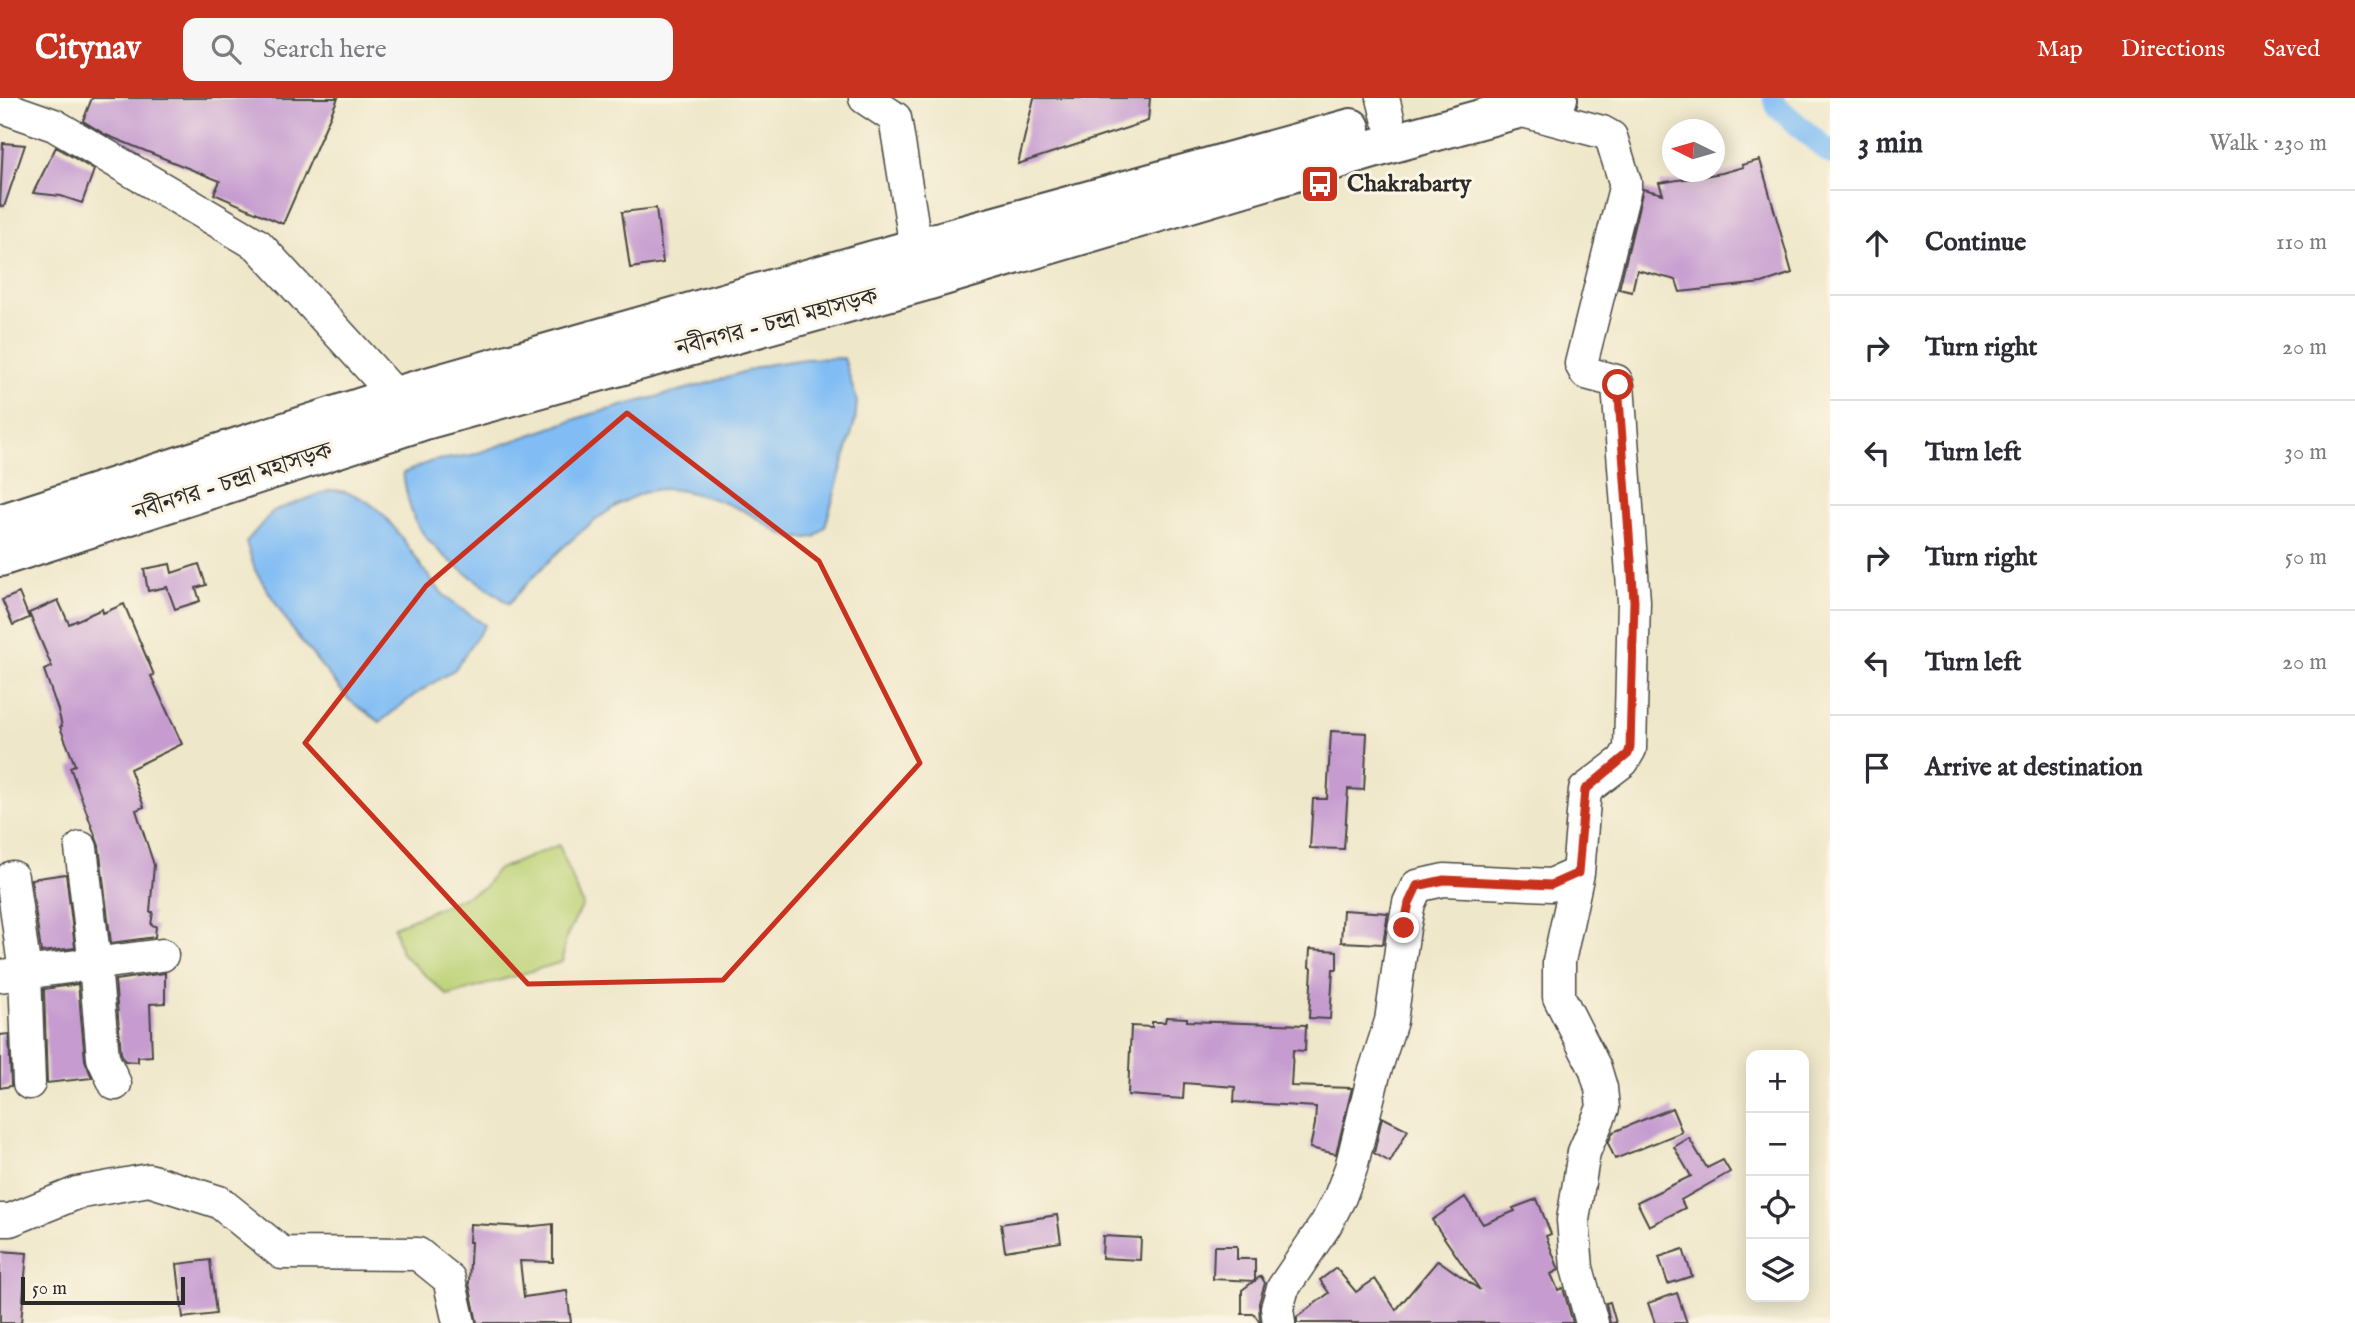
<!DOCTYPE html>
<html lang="en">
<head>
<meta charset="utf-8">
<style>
  body { margin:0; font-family:"IM FELL English","Noto Serif Bengali",serif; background:#f7f7f7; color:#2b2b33 }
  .controls { position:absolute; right:21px; bottom:21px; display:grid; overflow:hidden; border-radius:14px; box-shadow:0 4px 18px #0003 }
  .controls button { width:63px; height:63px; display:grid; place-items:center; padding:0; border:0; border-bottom:2px solid #e1e1e2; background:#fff; color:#2b2b33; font:35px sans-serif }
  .compass { position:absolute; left:1662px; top:21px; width:63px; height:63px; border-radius:50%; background:#fff; box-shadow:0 4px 18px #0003; rotate:275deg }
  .scale { position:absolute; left:21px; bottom:18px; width:164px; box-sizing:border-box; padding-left:7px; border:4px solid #2b2b2b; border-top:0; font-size:19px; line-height:24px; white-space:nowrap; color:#2b2b2b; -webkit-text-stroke:5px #fcf5e5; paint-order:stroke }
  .stop { position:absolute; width:21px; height:21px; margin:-16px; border:5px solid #c8321e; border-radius:50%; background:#fff }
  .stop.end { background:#c8321e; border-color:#fff; box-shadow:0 2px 7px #0008 }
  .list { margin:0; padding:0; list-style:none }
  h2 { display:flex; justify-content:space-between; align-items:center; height:91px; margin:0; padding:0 28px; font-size:30px }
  h2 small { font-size:23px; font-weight:400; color:#7c7c81 }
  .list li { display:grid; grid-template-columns:46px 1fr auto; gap:21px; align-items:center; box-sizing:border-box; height:105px; padding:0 28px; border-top:2px solid #e1e1e2 }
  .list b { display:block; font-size:26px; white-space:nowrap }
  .list em { font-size:23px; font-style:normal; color:#7c7c81 }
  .icon { flex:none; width:38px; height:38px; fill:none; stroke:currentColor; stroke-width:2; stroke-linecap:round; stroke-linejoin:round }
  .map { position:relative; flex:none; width:1830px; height:1225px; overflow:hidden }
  header { display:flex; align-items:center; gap:42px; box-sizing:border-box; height:98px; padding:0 35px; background:#c8321e; color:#fff }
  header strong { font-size:33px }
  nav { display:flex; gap:38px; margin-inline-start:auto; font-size:24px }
  .search { width:490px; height:63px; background:#f7f7f7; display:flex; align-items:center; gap:18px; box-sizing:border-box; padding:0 24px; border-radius:14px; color:#7c7c81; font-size:26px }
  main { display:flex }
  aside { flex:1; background:#fff }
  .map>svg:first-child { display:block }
  .green { fill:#bcd276; stroke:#747e50; stroke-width:2 }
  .water { fill:#81bdf4; stroke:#567490; stroke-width:2 }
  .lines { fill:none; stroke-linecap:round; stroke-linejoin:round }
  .canal { stroke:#81bdf4; stroke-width:23 }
  .building { fill:#c69cd0 }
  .minor-casing { stroke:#484743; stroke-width:35 }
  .highway-casing { stroke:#484743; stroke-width:42 }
  .minor { stroke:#fff; stroke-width:32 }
  .highway { stroke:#fff; stroke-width:38 }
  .route { stroke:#c8321e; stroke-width:9 }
  .marked { fill:none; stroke:#c8321e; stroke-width:5; stroke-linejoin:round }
  .labels { text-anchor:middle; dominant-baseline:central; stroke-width:6; stroke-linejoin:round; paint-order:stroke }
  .poi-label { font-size:24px; font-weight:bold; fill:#2b2b2b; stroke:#fcf5e5; text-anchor:start }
  .street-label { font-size:24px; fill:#2b2b2b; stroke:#fcf5e5 }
</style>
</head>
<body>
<header>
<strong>Citynav</strong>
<div class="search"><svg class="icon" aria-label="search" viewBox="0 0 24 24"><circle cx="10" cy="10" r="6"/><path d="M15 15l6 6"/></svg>Search here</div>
<nav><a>Map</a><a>Directions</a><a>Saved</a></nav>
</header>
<main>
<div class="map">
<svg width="1830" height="1225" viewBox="0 0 1830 1225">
  <rect width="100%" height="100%" fill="#fcf5e5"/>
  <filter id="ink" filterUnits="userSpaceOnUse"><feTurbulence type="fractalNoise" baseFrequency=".0143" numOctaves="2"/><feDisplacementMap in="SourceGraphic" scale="14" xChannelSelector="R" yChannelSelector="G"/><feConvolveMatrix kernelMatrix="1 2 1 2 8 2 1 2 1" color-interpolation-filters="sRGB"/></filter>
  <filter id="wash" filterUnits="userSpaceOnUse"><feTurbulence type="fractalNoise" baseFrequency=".00686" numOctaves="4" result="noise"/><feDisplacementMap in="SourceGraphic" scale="28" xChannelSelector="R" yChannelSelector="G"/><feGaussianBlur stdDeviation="1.57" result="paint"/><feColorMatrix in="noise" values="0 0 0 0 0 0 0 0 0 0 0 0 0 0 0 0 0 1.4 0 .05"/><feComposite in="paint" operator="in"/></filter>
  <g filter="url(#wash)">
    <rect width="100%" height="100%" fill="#efe7c9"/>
    <path class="green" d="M559 747 583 807 566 839 562 864 448 898 401 855 394 829 484 790 496 772Z"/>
    <path class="water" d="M844 260 857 304 855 323 825 429 815 439C808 440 800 441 793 440 778 437 757 418 742 412 722 403 686 391 665 391 615 390 539 471 509 506 479 482 439 462 418 428 409 412 406 393 403 375L432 363 472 357 588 317 709 285 765 267 805 261Z
      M331 392C388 394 409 460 442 495 454 507 471 517 485 527L455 571 413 598 380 624 349 602 293 533 255 472 246 444 273 413Z"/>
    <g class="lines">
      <path class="canal" d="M1774 0 1776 8 1830 55"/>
    </g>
    <g id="blocks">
      <path class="building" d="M92 0H338L283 126 214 96 220 83 106 37 83 23Z
        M1034 0H1150L1148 23 1018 66Z
        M3 45 25 47 4 109 0 108Z
        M56 49 94 72 82 105 61 98 33 95Z
        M1760 62 1792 175 1762 185 1680 194 1676 182 1637 172 1632 194 1619 191 1643 91 1663 96 1659 85 1722 75 1743 69 1742 67Z
        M656 110 663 165 630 170 622 114Z
        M170 466 172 475 199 466 206 487 196 490 200 503 175 511 167 489 148 493 144 471Z
        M19 495 29 520 13 527 2 502Z
        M58 502 69 526 102 511 103 515 124 506 154 577 151 578 182 646 130 671 144 709 136 712 154 767 150 814H153L151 827 156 828 155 839 111 845 99 748 70 669 75 667 60 629 62 628 58 612 44 572 52 569 29 515Z
        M1331 633 1367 635 1364 692 1348 691 1344 751 1310 750 1313 701H1327Z
        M66 776 75 850 41 854 31 781Z
        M1343 812 1388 815 1383 846 1341 844Z
        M1310 851 1337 853V871H1333L1330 921 1309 920 1312 870 1309 869Z
        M165 875V905L150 906 152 958 138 959V964L125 963 121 955 115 882Z
        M78 886 85 962 92 980 47 985 44 891Z
        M1166 919 1187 920V923L1306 927 1305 953 1293 952 1291 988 1352 990 1336 1056 1310 1050 1315 1026 1316 1009 1234 1004 1235 989 1184 985 1183 1001 1128 997 1131 928 1152 929V924H1165Z
        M9 936 11 988 0 990V937Z
        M1672 1010 1682 1034 1615 1061 1608 1045 1613 1034Z
        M1382 1019 1408 1032 1390 1064 1374 1055Z
        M1689 1040 1707 1070 1723 1062 1730 1074 1681 1102 1685 1110 1649 1128 1637 1104 1691 1078 1674 1049Z
        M1465 1099 1483 1126 1515 1113 1513 1110 1537 1101 1551 1136 1546 1138 1559 1172 1551 1176 1558 1192 1563 1190 1573 1225H1297V1219L1329 1195 1320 1182 1336 1170 1356 1194 1375 1181 1396 1212 1438 1162 1480 1192 1432 1122Z
        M1057 1117 1061 1144 1005 1153 1001 1126Z
        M470 1126 525 1129 553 1126V1164L520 1163 524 1199 567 1193 571 1225H477L469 1185 471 1144H469Z
        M1103 1138 1141 1140 1140 1162 1102 1160Z
        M1214 1148H1237V1161H1255V1183L1213 1181Z
        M1683 1151 1692 1178 1668 1186 1659 1159Z
        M0 1153 27 1155 21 1225H0Z
        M210 1162 216 1216 183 1220 177 1166Z
        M1261 1178 1265 1185 1259 1205 1260 1225 1254 1216H1242V1192Z
        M1677 1195 1687 1225H1655L1648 1205Z
        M1610 1204 1616 1225H1610L1606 1205Z"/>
    </g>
  </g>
  <g filter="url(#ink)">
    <use href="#blocks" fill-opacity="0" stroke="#484743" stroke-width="2"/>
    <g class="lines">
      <defs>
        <path id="minor" d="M865 0 895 20 916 150
          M1383 0 1388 20
          M0 8 54 27 258 147 396 298
          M1515 11 1602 34 1611 39 1625 84V90L1581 266 1586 275 1616 283 1618 287 1634 503 1630 651 1623 663 1585 692 1578 775 1559 863V899L1595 970 1601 990 1603 1010 1584 1054 1573 1122 1577 1170 1592 1225
          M81 750 95 866 103 960 115 986
          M12 779 25 875 29 985
          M0 878 162 857
          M0 1122H10L77 1095 149 1082 219 1104 282 1155 418 1156 449 1181 459 1225
          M1279 1225 1277 1210 1283 1190 1326 1126 1340 1099 1351 1070 1374 976 1391 923 1404 830 1409 805 1417 788 1444 782 1551 787 1578 775"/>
        <path id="highway" d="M0 426 396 298 916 150 1351 30
          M0 459 425 322 923 184 1393 45 1558 0"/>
      </defs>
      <use href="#minor" class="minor-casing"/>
      <use href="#highway" class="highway-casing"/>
      <use href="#minor" class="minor"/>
      <use href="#highway" class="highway"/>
    </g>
  </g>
  <g class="lines" filter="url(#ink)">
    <path class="route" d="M1404 830 1409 805 1417 788 1444 782 1551 787 1578 775 1585 692 1628 656 1630 650 1634 503 1618 287"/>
  </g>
  <path class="marked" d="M627 315 819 463 920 665 723 882 528 886 305 645 426 488Z"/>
  <defs>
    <symbol id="bus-square" viewBox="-11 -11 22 22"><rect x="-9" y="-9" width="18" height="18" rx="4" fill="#c8321e" stroke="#fcf5e5"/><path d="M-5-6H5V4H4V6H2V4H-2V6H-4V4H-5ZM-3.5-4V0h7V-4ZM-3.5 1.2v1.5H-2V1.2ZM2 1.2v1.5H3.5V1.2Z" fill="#fff"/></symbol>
  </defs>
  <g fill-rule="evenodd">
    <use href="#bus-square" x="1298" y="64" width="44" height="44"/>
  </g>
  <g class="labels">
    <g class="poi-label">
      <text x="1347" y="86">Chakrabarty</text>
    </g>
    <g class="street-label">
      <text transform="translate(777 225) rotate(-15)">নবীনগর - চন্দ্রা মহাসড়ক</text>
      <text transform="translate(233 384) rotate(-18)">নবীনগর - চন্দ্রা মহাসড়ক</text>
    </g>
  </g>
</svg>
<div class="controls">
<button>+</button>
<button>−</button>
<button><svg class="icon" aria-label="locate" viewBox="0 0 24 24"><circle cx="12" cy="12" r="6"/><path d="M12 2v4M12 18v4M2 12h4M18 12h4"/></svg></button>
<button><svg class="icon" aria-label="layers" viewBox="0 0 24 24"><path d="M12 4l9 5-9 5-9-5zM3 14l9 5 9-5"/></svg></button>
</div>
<svg class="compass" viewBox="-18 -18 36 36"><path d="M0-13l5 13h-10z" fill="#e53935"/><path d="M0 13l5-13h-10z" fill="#7c7c81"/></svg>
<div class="scale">50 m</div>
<div class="stop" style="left:1618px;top:287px"></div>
<div class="stop end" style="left:1404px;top:830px"></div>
</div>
<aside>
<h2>3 min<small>Walk · 230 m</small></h2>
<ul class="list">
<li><svg class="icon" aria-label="ahead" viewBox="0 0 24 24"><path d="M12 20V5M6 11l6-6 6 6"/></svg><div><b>Continue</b></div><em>110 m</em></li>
<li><svg class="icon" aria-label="right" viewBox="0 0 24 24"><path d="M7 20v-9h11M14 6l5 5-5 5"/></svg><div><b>Turn right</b></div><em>20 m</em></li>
<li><svg class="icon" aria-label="left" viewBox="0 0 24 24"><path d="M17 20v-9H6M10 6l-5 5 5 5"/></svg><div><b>Turn left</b></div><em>30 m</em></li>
<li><svg class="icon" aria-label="right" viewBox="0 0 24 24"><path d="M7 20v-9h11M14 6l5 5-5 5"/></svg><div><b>Turn right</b></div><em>50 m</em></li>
<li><svg class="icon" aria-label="left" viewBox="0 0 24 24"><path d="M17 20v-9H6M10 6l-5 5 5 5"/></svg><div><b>Turn left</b></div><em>20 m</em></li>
<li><svg class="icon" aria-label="arrive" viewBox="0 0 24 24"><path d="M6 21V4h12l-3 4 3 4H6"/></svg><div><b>Arrive at destination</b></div></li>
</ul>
</aside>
</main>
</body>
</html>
